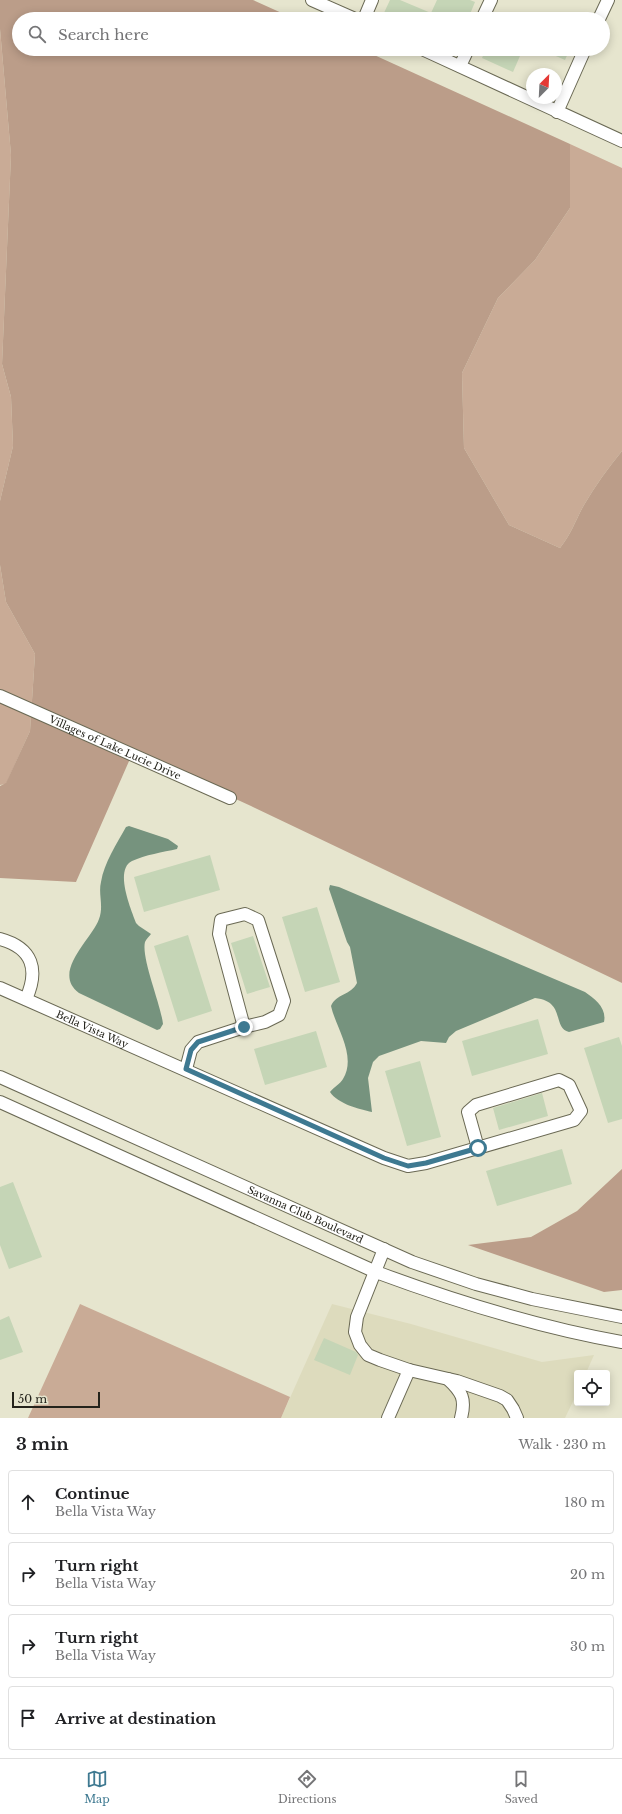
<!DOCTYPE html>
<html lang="en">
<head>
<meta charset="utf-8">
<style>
  body { margin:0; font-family:"Libre Baskerville",serif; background:#f6f6f6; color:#202124 }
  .controls { position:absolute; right:12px; bottom:12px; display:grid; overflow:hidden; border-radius:4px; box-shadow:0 2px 10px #0003 }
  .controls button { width:36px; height:36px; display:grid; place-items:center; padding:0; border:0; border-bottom:1px solid #e0e0e0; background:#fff; color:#202124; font:20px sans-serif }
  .compass { position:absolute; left:526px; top:68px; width:36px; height:36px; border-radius:50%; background:#fff; box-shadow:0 2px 10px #0003; rotate:24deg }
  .scale { position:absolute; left:12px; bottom:10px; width:88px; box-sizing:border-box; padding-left:4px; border:2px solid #24231b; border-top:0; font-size:11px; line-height:14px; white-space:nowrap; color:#24231b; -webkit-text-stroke:3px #e6e5ce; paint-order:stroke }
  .stop { position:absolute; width:12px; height:12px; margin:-9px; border:3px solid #3e7991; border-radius:50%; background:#fff }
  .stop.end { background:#3e7991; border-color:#fff; box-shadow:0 1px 4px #0008 }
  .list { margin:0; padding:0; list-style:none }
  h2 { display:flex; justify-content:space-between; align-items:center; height:52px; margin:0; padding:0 16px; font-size:17px }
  h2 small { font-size:13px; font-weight:400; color:#757577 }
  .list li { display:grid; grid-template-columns:26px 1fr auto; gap:12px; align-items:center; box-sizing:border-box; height:64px; margin:0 8px 8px; padding:0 8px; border:1px solid #e0e0e0; border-radius:4px }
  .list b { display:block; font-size:15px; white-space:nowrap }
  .list p { margin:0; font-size:13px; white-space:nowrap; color:#757577 }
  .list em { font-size:13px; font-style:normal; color:#757577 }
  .icon { flex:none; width:22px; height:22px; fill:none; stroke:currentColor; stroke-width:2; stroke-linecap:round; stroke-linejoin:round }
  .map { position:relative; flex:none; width:622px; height:1418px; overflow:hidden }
  .search { position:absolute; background:#fff; box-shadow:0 2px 10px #0003; left:12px; right:12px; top:12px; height:44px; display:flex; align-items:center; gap:10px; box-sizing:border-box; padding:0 14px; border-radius:22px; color:#757577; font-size:15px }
  .sheet { height:340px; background:#fff }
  nav { display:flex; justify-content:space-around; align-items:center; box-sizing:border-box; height:56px; border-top:1px solid #e0e0e0; background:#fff; font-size:11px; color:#757577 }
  nav a { display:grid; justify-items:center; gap:2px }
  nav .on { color:#3e7991 }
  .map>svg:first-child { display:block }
  .built { fill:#dddbbd }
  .green { fill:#c9ab96 }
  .forest { fill:#bb9d89 }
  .water { fill:#76937e }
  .building { fill:#c5d5b6 }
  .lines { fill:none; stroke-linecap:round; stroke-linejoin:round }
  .minor-casing { stroke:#6a6954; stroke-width:14 }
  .minor { stroke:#fff; stroke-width:12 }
  .route { stroke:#3e7991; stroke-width:5 }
  .labels { text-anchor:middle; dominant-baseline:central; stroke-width:3; stroke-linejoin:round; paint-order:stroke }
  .street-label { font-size:10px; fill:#24231b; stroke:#e6e5ce }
</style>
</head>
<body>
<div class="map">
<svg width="622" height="1418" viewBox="0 0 622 1418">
  <rect width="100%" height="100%" fill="#e6e5ce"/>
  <path class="built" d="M332 1304 411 1324 542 1362 594 1355 586 1373H577V1393L565 1418H281Z"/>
  <path class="green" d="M0 29 11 155 2 364 11 397 13 446 0 501Z
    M570 144 622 168V451C608 468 595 486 584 505 575 521 572 533 560 548L509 525 464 448 462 373 498 298 535 260 570 208Z
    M0 565 6 602 35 654 30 731 6 784 0 785Z
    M80 1304 290 1397 281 1418H28Z"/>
  <path class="forest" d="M0 0H253L295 19H19V49H361L570 144V208L535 260 498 298 462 373 464 448 509 525 560 548C572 533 575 521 584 505 595 486 608 468 622 451V983L251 806 133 752 76 882 0 878V786L6 783 30 731 35 654 6 602 0 565V501L13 446 11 397 2 364 11 155 0 29Z
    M622 1169V1290L604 1292 468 1245 531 1237 577 1211Z"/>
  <path class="water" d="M129 826 168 839 178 846 177 849C163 852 145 855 132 861 114 870 131 909 136 923L139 926 151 934C149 937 146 939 145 942 141 958 161 1005 163 1024L160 1029 157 1030 79 993C51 972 92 939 99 919 104 906 98 894 101 882 104 863 117 843 126 827Z
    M330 885 339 887 585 992C595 999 607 1008 604 1022L569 1032C552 1028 566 1001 535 998L456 1031 449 1037 446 1043 421 1041 379 1056 373 1062 368 1078 372 1112C359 1109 338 1104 330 1092 334 1087 340 1084 343 1079 357 1056 336 1028 331 1006 336 994 351 995 357 983L350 947 347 942 329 889Z"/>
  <path class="building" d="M390 0H400L431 13 437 0H470L475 2 468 19H391L383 15Z
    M486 49H523L513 72 482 58Z
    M540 49H570L565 60Z
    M210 855 220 890 144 912 134 877Z
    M317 907 340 982 305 992 282 917Z
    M188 935 212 1011 178 1022 154 946Z
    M253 936 270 987 247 994 231 943Z
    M538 1019 548 1054 472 1076 462 1041Z
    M316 1031 327 1067 265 1085 254 1049Z
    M619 1037 622 1046V1119L608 1123 584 1048Z
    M420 1061 441 1137 407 1146 385 1071Z
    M542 1093 548 1116 499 1130 493 1108Z
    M562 1149 572 1184 497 1206 486 1171Z
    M13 1182 42 1257 9 1269 0 1245V1187Z
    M9 1316 23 1352 0 1360V1320Z
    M324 1338 356 1352 358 1355 350 1375 314 1360Z"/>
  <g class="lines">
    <defs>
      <g id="minor">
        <path d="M312 0 355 19"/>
        <path d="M364 19 372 0"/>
        <path d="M482 19 491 0"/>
        <path d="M599 19 608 0"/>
        <path d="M422 49 622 141"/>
        <path d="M460 66 468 49"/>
        <path d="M557 112 585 49"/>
        <path id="s1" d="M0 696 230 798"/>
        <path d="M245 914 258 920 284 1001 279 1015 265 1022 244 1027 219 934 221 920Z"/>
        <path d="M0 939C33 948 39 970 26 999"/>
        <path id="s2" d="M0 988 384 1158 408 1166 426 1163 574 1120 581 1111 569 1085 559 1080 476 1105 468 1112 478 1148"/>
        <path d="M186 1069 191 1050 198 1042 244 1027"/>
        <path id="s3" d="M0 1077 412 1262 476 1284 532 1299 622 1317"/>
        <path d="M0 1102 376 1272C457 1302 537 1327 622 1342"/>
        <path d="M384 1249 357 1317 355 1332 360 1345 368 1355 380 1360 409 1370 457 1381 500 1396 507 1400 513 1409 517 1418"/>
        <path d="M448 1379C462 1392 466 1399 461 1418"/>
        <path d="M388 1418 409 1370"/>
      </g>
    </defs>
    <use href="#minor" class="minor-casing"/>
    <use href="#minor" class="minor"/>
  </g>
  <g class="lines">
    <path class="route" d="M244 1027 198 1042 191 1050 186 1069 384 1158 408 1166 426 1163 478 1148"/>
  </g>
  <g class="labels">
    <g class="street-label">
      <text stroke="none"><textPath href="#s1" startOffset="126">Villages of Lake Lucie Drive</textPath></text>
      <text stroke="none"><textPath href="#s2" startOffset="101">Bella Vista Way</textPath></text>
      <text stroke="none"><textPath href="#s3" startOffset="335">Savanna Club Boulevard</textPath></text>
    </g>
  </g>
</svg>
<div class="controls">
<button><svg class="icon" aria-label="locate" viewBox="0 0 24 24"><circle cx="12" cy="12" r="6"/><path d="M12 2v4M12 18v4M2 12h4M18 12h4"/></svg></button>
</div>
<svg class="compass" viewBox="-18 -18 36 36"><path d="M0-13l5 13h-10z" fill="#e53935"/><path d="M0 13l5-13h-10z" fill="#757577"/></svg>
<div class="scale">50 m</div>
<div class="stop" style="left:478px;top:1148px"></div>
<div class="stop end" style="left:244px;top:1027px"></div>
<div class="search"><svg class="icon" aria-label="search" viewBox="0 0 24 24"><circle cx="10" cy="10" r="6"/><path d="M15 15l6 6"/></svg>Search here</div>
</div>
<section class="sheet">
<h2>3 min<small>Walk · 230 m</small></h2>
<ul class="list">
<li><svg class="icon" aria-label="ahead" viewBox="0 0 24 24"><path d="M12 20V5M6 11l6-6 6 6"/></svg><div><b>Continue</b><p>Bella Vista Way</p></div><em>180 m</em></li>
<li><svg class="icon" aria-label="right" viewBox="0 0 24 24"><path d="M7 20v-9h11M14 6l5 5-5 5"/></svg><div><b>Turn right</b><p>Bella Vista Way</p></div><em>20 m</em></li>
<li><svg class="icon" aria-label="right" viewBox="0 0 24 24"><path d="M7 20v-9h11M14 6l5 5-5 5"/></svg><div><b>Turn right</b><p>Bella Vista Way</p></div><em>30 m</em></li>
<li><svg class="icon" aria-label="arrive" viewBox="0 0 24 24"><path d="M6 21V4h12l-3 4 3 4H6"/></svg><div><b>Arrive at destination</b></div></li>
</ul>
</section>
<nav>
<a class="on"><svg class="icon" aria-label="map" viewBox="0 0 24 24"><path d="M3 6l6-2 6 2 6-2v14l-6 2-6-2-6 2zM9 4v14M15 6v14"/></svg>Map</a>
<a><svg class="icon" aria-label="directions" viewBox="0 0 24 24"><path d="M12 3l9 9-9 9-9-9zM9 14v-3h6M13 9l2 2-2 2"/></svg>Directions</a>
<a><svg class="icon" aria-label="saved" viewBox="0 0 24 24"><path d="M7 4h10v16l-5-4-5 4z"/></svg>Saved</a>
</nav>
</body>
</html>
